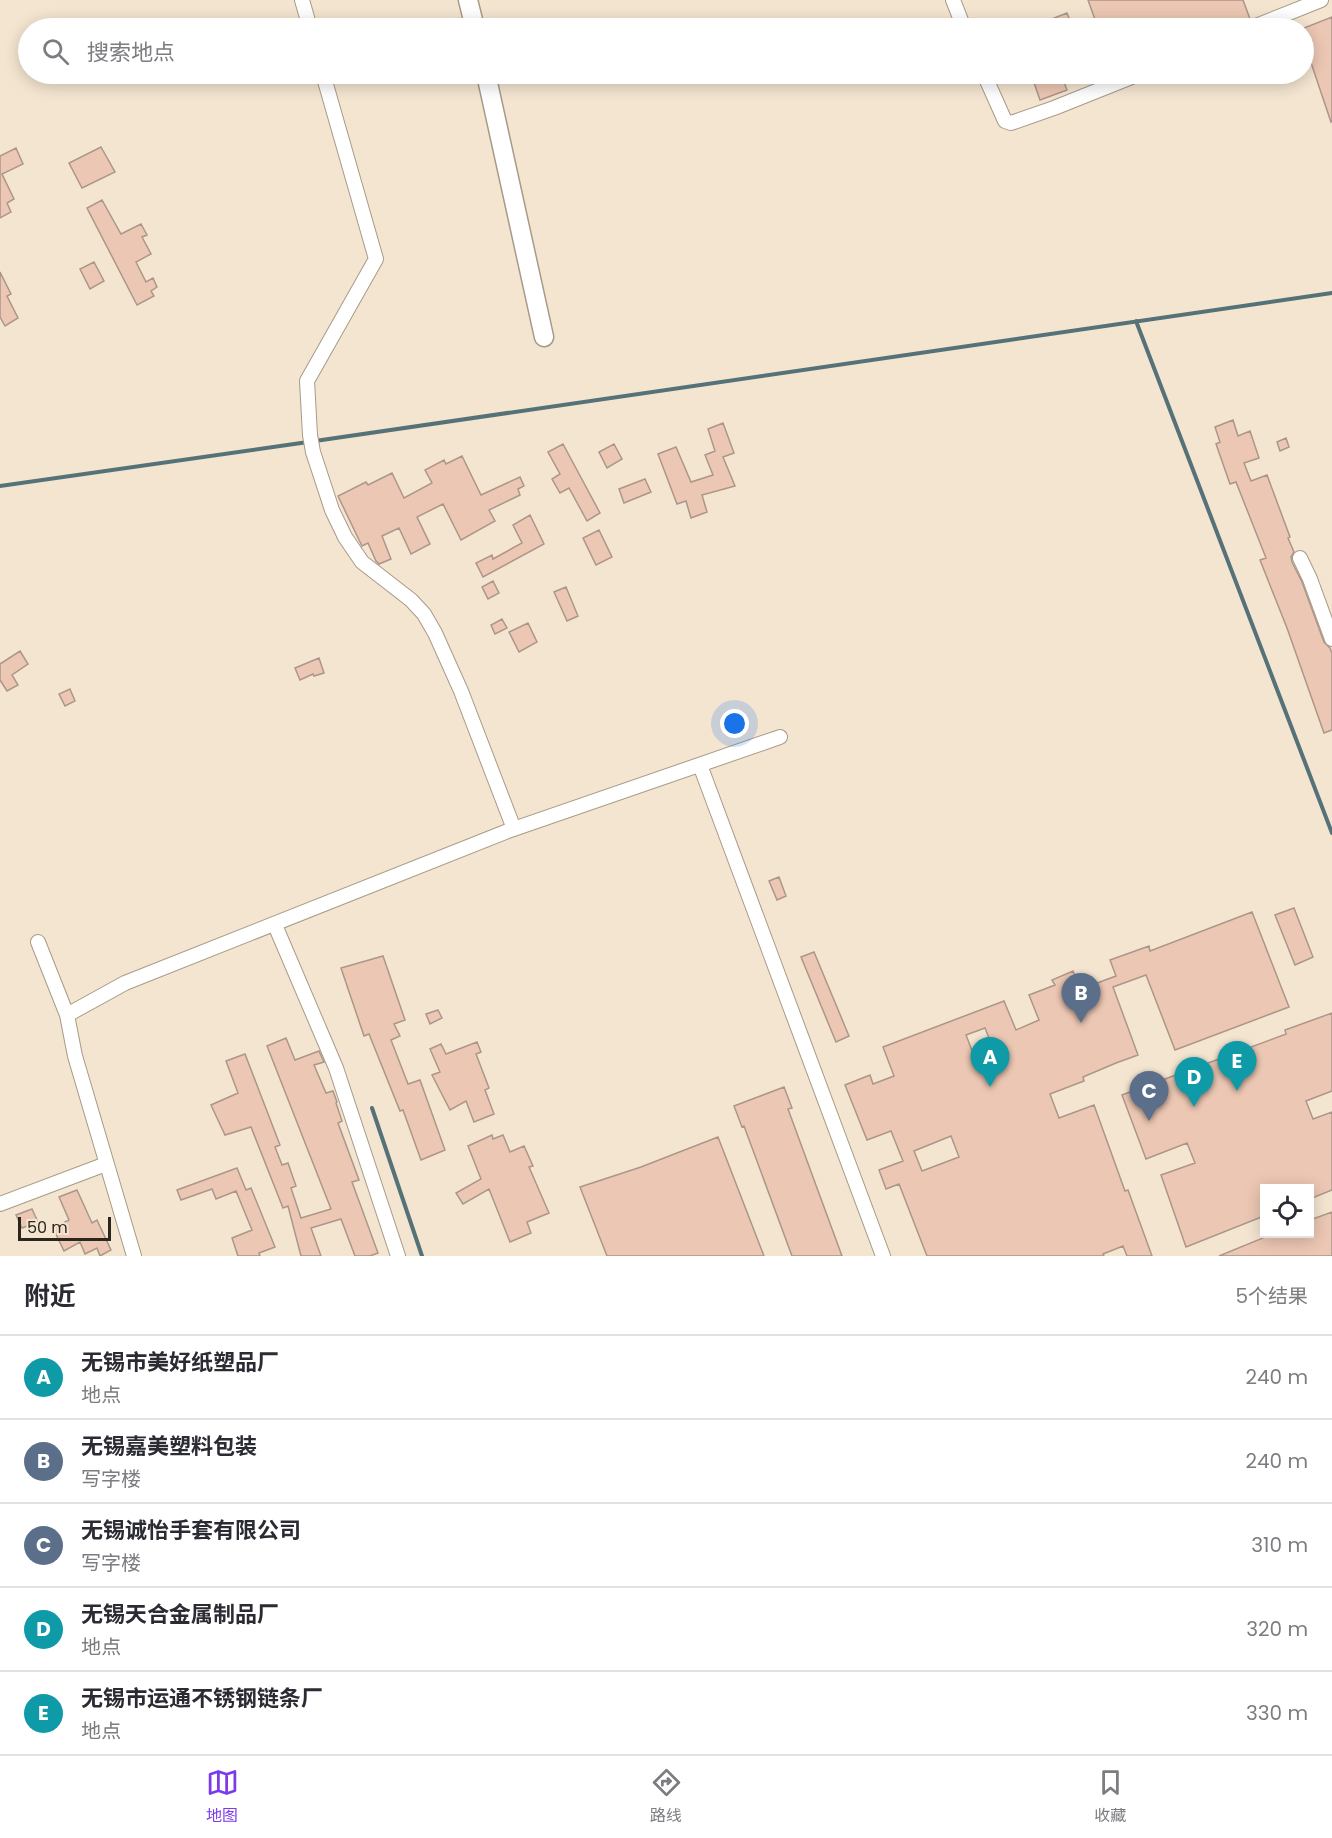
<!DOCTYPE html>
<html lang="zh">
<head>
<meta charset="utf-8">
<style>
  body { margin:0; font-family:Poppins,"Noto Sans SC",sans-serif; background:#f2f2f3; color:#2b2b33 }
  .controls { position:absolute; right:18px; bottom:18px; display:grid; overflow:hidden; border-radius:0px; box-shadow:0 3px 15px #0003 }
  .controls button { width:54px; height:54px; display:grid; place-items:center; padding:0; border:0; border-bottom:2px solid #e1e1e2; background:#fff; color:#2b2b33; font:30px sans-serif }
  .scale { position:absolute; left:18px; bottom:15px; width:93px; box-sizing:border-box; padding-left:6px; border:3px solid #2b261e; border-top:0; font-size:16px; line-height:21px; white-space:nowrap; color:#2b261e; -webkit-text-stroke:4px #f4e5d1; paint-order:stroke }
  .you { position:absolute; left:735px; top:724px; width:21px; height:21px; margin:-15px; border:4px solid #fff; border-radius:50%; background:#1a73e8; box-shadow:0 0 0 9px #1a73e833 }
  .badge { display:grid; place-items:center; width:39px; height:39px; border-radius:50%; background:#7c3aed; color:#fff; font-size:20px; font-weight:700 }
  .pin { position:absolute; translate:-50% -50px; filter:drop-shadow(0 2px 3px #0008) }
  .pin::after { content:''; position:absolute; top:32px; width:21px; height:18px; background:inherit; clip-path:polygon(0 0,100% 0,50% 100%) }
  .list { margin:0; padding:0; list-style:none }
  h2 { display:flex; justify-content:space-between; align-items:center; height:78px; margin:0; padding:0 24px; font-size:26px }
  h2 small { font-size:20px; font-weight:400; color:#7c7c81 }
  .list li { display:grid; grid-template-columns:39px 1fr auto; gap:18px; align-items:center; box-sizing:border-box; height:84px; padding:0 24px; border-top:2px solid #e1e1e2 }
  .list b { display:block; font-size:22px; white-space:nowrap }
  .list p { margin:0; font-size:20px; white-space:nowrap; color:#7c7c81 }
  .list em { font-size:20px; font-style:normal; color:#7c7c81 }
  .icon { flex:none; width:33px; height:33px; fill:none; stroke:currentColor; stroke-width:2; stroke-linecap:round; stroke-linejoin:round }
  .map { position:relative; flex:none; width:1332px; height:1256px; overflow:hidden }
  .search { position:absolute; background:#fff; box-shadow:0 3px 15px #0003; left:18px; right:18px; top:18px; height:66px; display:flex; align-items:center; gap:15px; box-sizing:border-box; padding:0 21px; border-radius:33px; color:#7c7c81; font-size:22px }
  .sheet { height:498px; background:#fff }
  nav { display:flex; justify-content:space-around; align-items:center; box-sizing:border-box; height:84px; border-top:2px solid #e1e1e2; background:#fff; font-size:16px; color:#7c7c81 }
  nav a { display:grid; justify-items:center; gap:3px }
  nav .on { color:#7c3aed }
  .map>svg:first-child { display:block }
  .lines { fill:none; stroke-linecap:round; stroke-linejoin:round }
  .stream { stroke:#557278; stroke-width:4 }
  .building { fill:#ecc7b3; stroke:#ac968a; stroke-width:1.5; fill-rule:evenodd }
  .street-casing { stroke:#a89a87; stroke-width:16 }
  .secondary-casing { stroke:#a89a87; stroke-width:21 }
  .street { stroke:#fff; stroke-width:14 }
  .secondary { stroke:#fff; stroke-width:18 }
</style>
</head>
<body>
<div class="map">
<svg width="1332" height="1256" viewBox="0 0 1332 1256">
  <rect width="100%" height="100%" fill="#f4e5d1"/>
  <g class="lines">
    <path class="stream" d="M1136 321 1332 833
      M315 441 1332 293
      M0 486 308 442
      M372 1108 422 1256"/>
  </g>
  <path class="building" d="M1088 0H1243L1250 19 1244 22 1242 28H1098Z
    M1067 13 1073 28H1029Z
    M1332 17V121L1331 122 1304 42V28Z
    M1031 74H1061L1067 90 1040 100Z
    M101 147 115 172 82 188 69 163Z
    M16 148 23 164 2 174 14 199 7 203 11 212 0 218V156Z
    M102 200 121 234 141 224 147 235 142 237 151 254 136 262 146 282 153 278 157 287 151 291 154 296 137 305 87 208Z
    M94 262 104 281 90 289 80 269Z
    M0 272 11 294 7 296 18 318 5 326 0 317Z
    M1233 420 1238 436 1250 431 1259 458 1244 463 1251 481 1267 475 1290 537 1288 538 1294 552 1291 557 1292 562 1302 582 1324 642 1330 648 1332 653V730L1324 733 1287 628 1260 560 1266 558 1236 482 1230 484 1216 444 1220 442 1215 427Z
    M723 423 734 453 723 457 735 486 702 495 707 512 691 518 686 501 677 504 658 454 676 447 691 482 713 475 705 455 715 451 708 429Z
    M1286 438 1289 447 1280 451 1277 442Z
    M563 444 600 513 587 521 569 488 560 493 552 479 560 474 548 452Z
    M614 444 622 459 607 468 599 452Z
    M462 456 481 495 520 477 524 486 518 489 520 495 489 510 495 521 461 540 443 504 417 517 430 544 411 554 399 528 382 536 391 559 379 564 376 561 368 543 362 546 360 542 338 496 366 482 368 485 392 473 404 498 432 483 425 470 444 460 446 464Z
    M645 479 651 492 624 503 619 489Z
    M530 515 544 544 483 577 476 563 492 555 493 559 522 543 513 525Z
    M599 530 612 557 596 565 583 538Z
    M493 581 499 593 488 599 482 587Z
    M566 587 578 616 567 621 554 592Z
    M502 619 507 628 495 634 491 625Z
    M528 623 537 642 519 652 509 632Z
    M20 651 28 664 12 675 18 685 7 691 0 680V664Z
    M319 658 324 673 314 676 313 674 300 680 295 668Z
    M70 689 75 701 65 706 59 694Z
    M779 877 786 896 777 900 769 881Z
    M1294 908 1313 957 1295 965 1275 915Z
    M1252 912 1289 1007 1175 1050 1146 975 1113 987 1138 1055 1116 1063 1083 1077 1084 1081 1050 1094 1059 1118 1094 1105 1125 1191 1128 1190 1152 1256H1127L1123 1246 1103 1254 1104 1256H927L899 1184 886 1189 879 1170 903 1161 891 1131 867 1140 845 1085 870 1075 873 1084 894 1076 883 1047 1004 1001 1016 1030 1039 1020 1029 995 1055 985 1052 980 1073 971 1081 989 1116 976 1110 960 1149 946 1150 951ZM985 1028 999 1064 980 1071 966 1035ZM951 1136 959 1157 922 1171 914 1151Z
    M814 952 849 1036 836 1042 801 957Z
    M383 956 405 1020 394 1024 400 1036 391 1040 408 1084 420 1080 445 1150 421 1160 403 1110 400 1111 369 1034 364 1036 341 968Z
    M438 1010 442 1018 430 1024 426 1014Z
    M1332 1013V1091L1306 1101 1313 1119 1332 1112V1190L1310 1199V1188H1264V1216L1186 1247 1161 1175 1195 1163 1187 1143 1146 1159 1122 1095 1286 1034 1285 1030Z
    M286 1038 295 1060 319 1051 324 1062 314 1065 326 1093 333 1091 337 1102 336 1103 342 1121 338 1123 359 1180 352 1182 378 1253 370 1256H355L341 1219 311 1228 321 1256H301L288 1206 283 1208 251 1127 225 1135 217 1118 211 1105 238 1093 226 1061 245 1054 280 1145 275 1147 282 1165 288 1163 296 1186 291 1188 301 1218 331 1209 267 1046Z
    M477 1042 481 1052 476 1054 489 1088 485 1090 494 1114 474 1122 466 1101 450 1110 432 1075 440 1072 430 1049 441 1044 446 1054Z
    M784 1087 792 1108 788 1109 842 1256H792L744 1126 742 1127 734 1106Z
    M492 1135 493 1139 503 1135 510 1152 524 1146 533 1166 529 1167 549 1213 527 1222 531 1233 510 1242 489 1189 463 1204 456 1193 481 1179 468 1146Z
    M718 1137 764 1256H607L580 1187 641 1167Z
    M237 1168 246 1190 251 1188 275 1247 259 1253 260 1256H238L232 1238 252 1230 236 1191 216 1199 212 1189 181 1200 177 1190Z
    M77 1190 92 1223 97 1220 111 1250 100 1256 97 1248 85 1254 80 1242 64 1251 53 1228 69 1220 59 1197Z
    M32 1209 38 1222 22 1228 16 1215Z
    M1332 1212V1256H1219L1275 1233H1310V1220Z"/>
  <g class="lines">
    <defs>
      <path id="street" d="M302 0 310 28
        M953 0 964 28
        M1251 28 1321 0
        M323 74 376 259 307 381 310 435 313 452 332 510 345 537 362 562 411 600 424 614 435 633 461 691 514 829
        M984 74 1005 121 1011 123 1054 108 1139 74
        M1300 558 1310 579 1332 639
        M700 765 883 1256
        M275 925 336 1068 398 1256
        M38 942 67 1015 75 1056 134 1256
        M67 1015 125 983 508 831 780 737
        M0 1204 106 1164"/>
      <path id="secondary" d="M468 0 475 28
        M486 74 544 337"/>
    </defs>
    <use href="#street" class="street-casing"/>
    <use href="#secondary" class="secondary-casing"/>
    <use href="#street" class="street"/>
    <use href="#secondary" class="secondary"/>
  </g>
</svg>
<div class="controls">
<button><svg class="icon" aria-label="locate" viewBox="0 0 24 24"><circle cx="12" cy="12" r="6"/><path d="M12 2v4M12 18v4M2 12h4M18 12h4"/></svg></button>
</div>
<div class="scale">50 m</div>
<div class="you"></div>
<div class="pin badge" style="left:990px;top:1087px;background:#0f9aa8">A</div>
<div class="pin badge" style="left:1081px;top:1023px;background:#5c6f8a">B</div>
<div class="pin badge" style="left:1149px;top:1121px;background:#5c6f8a">C</div>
<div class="pin badge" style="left:1194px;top:1107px;background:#0f9aa8">D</div>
<div class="pin badge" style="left:1237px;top:1091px;background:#0f9aa8">E</div>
<div class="search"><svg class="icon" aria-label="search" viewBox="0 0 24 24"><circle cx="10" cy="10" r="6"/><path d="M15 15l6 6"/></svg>搜索地点</div>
</div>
<section class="sheet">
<h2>附近<small>5个结果</small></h2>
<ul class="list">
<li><span class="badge" style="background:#0f9aa8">A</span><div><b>无锡市美好纸塑品厂</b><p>地点</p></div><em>240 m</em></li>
<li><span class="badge" style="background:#5c6f8a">B</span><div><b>无锡嘉美塑料包装</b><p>写字楼</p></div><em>240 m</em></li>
<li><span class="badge" style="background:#5c6f8a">C</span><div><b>无锡诚怡手套有限公司</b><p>写字楼</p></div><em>310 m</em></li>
<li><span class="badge" style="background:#0f9aa8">D</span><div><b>无锡天合金属制品厂</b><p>地点</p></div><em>320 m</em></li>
<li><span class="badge" style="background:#0f9aa8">E</span><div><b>无锡市运通不锈钢链条厂</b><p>地点</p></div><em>330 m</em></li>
</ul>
</section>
<nav>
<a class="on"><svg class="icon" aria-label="map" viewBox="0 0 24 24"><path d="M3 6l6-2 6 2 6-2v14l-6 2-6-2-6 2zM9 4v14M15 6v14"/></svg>地图</a>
<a><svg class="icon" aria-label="directions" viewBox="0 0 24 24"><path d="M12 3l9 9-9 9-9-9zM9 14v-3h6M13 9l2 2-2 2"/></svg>路线</a>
<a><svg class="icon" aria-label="saved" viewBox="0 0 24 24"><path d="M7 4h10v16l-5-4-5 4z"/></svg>收藏</a>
</nav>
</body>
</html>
